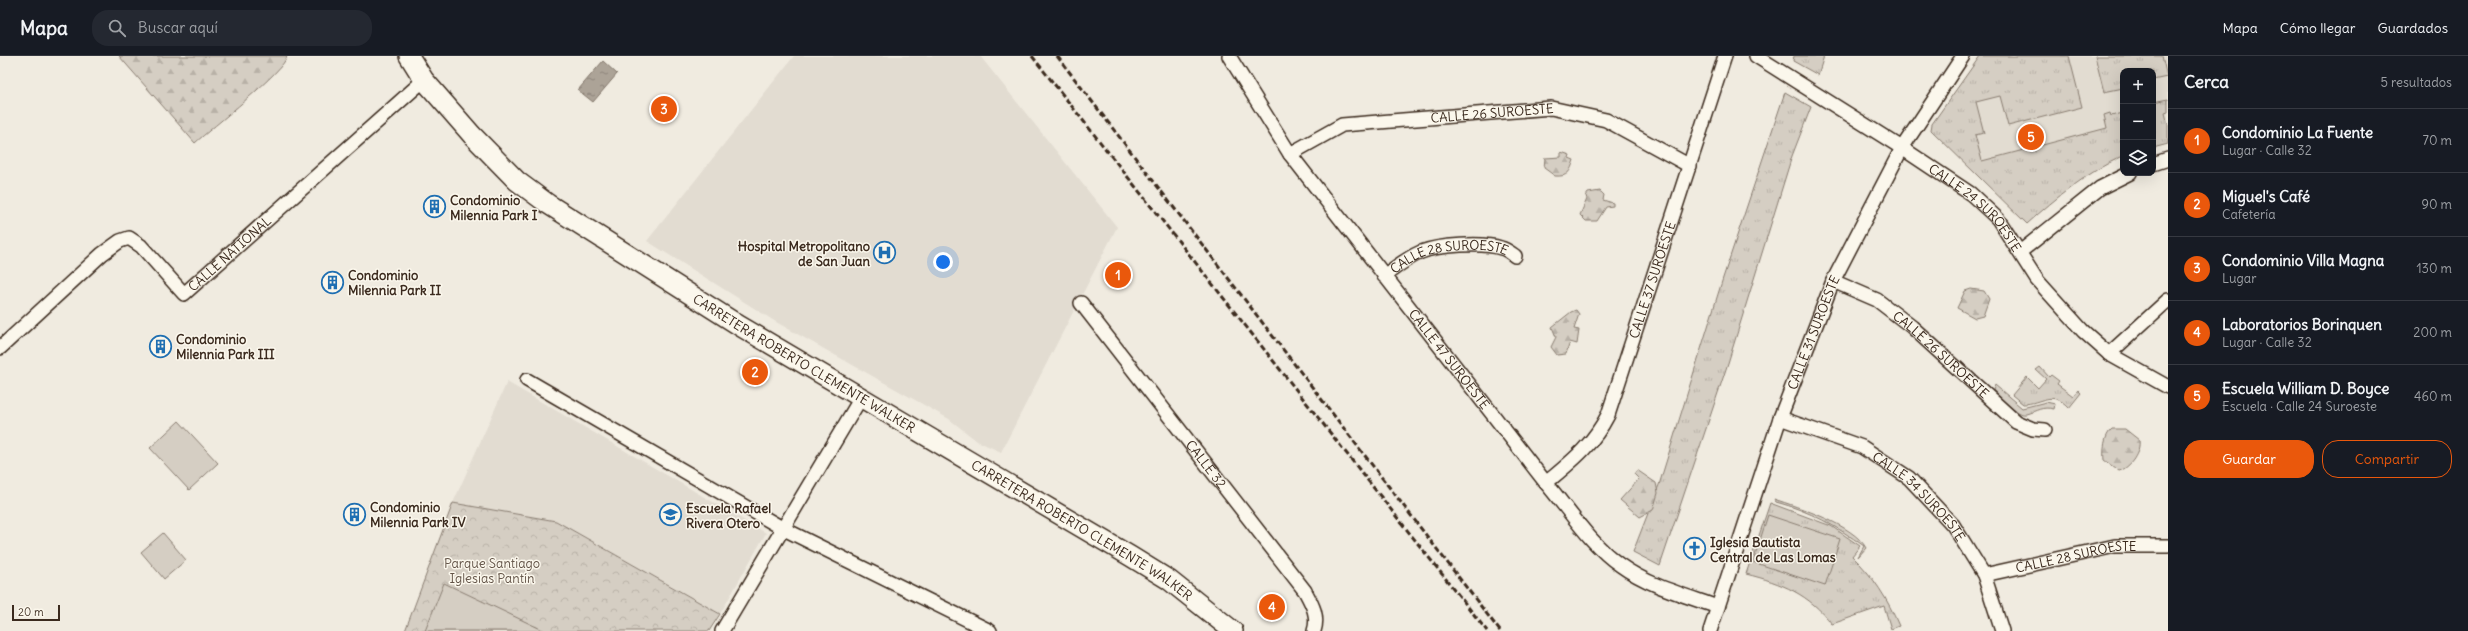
<!DOCTYPE html>
<html lang="es">
<head>
<meta charset="utf-8">
<style>
  body { margin:0; font-family:Delius,sans-serif; background:#242831; color:#f1f3f6 }
  .controls { position:absolute; right:12px; top:12px; display:grid; overflow:hidden; border-radius:8px; box-shadow:0 4px 16px #0002 }
  .controls button { width:36px; height:36px; display:grid; place-items:center; padding:0; border:0; border-bottom:1px solid #363941; background:#171b24; color:#f1f3f6; font:20px sans-serif }
  .scale { position:absolute; left:12px; bottom:10px; width:48px; box-sizing:border-box; padding-left:4px; border:2px solid #3b2a1e; border-top:0; font-size:11px; line-height:14px; white-space:nowrap; color:#3b2a1e; -webkit-text-stroke:3px #fbf7ec; paint-order:stroke }
  .you { position:absolute; left:943px; top:206px; width:14px; height:14px; margin:-10px; border:3px solid #fff; border-radius:50%; background:#1a73e8; box-shadow:0 0 0 6px #1a73e833 }
  .badge { display:grid; place-items:center; width:26px; height:26px; border-radius:50%; background:#ea580c; color:#fff; font-size:13px; font-weight:700 }
  .pin { position:absolute; translate:-50% -50%; border:2px solid #fff; box-shadow:0 1px 4px #0006 }
  .list { margin:0; padding:0; list-style:none }
  h2 { display:flex; justify-content:space-between; align-items:center; height:52px; margin:0; padding:0 16px; font-size:17px }
  h2 small { font-size:13px; font-weight:400; color:#9ea1a6 }
  .list li { display:grid; grid-template-columns:26px 1fr auto; gap:12px; align-items:center; box-sizing:border-box; height:64px; padding:0 16px; border-top:1px solid #363941 }
  .list b { display:block; font-size:15px; white-space:nowrap }
  .list p { margin:0; font-size:13px; white-space:nowrap; color:#9ea1a6 }
  .list em { font-size:13px; font-style:normal; color:#9ea1a6 }
  .actions { display:flex; gap:8px; padding:12px 16px }
  .actions a { flex:1; padding:9px 0; border:1px solid #ea580c; border-radius:16px; text-align:center; font-size:14px; color:#ea580c }
  .actions .main { background:#ea580c; color:#fff }
  .icon { flex:none; width:22px; height:22px; fill:none; stroke:currentColor; stroke-width:2; stroke-linecap:round; stroke-linejoin:round }
  .map { position:relative; flex:none; width:2168px; height:575px; overflow:hidden }
  header { display:flex; align-items:center; gap:24px; box-sizing:border-box; height:56px; padding:0 20px; background:#171b24; border-bottom:1px solid #363941 }
  header strong { font-size:19px }
  nav { display:flex; gap:22px; margin-inline-start:auto; font-size:14px }
  .search { width:280px; height:36px; background:#242831; display:flex; align-items:center; gap:10px; box-sizing:border-box; padding:0 14px; border-radius:16px; color:#9ea1a6; font-size:15px }
  main { display:flex }
  aside { flex:1; background:#171b24 }
  .map>svg:first-child { display:block }
  .built { fill:#e2dcd1 }
  .grass { fill:url(#grass-tufts); stroke:#887c70 }
  .forest { fill:url(#forest-firs); stroke:#887c70 }
  .park { fill:url(#park-crowns); stroke:#887c70 }
  .garden { fill:#d5cec3; stroke:#887c70 }
  .water { fill:url(#water-ripples); stroke:#7f7367 }
  .lines { fill:none; stroke-linecap:round; stroke-linejoin:round }
  .minor-casing { stroke:#3b2a1e; stroke-width:16 }
  .secondary-casing { stroke:#3b2a1e; stroke-width:22 }
  .minor { stroke:#fbf7ec; stroke-width:13 }
  .secondary { stroke:#fbf7ec; stroke-width:19 }
  .rail { stroke:#3b2a1e; stroke-width:3; stroke-dasharray:6 3; stroke-linecap:butt }
  .labels { text-anchor:middle; dominant-baseline:central; stroke-width:3; stroke-linejoin:round; paint-order:stroke }
  .street-label { font-size:13px; fill:#3b2a1e; stroke:#fbf7ec }
  .poi-label { font-size:13px; font-weight:bold; fill:#3b2a1e; stroke:#fbf7ec; text-anchor:start }
  .park-label { font-size:13px; fill:#625347; stroke:#fbf7ec }
</style>
</head>
<body>
<header>
<strong>Mapa</strong>
<div class="search"><svg class="icon" aria-label="search" viewBox="0 0 24 24"><circle cx="10" cy="10" r="6"/><path d="M15 15l6 6"/></svg>Buscar aquí</div>
<nav><a>Mapa</a><a>Cómo llegar</a><a>Guardados</a></nav>
</header>
<main>
<div class="map">
<svg width="2168" height="575" viewBox="0 0 2168 575">
  <defs>
    <pattern id="grass-tufts" width="24" height="20" patternUnits="userSpaceOnUse"><rect width="24" height="20" fill="#d5cec3"/><path d="M3 7l-1-3M5 7V3M7 7l1-3M15 17l-1-3M17 17v-4M19 17l1-3" fill="none" stroke="#b8b1a7"/></pattern>
    <pattern id="forest-firs" width="22" height="20" patternUnits="userSpaceOnUse"><rect width="22" height="20" fill="#d5cec3"/><path d="M5 1l3.5 6h-7zM16 11l3.5 6h-7z" fill="#b8b1a7"/></pattern>
    <pattern id="park-crowns" width="20" height="18" patternUnits="userSpaceOnUse"><rect width="20" height="18" fill="#d5cec3"/><path d="M2 6a3 3 0 1 1 6 0M12 15a3 3 0 1 1 6 0" fill="none" stroke="#b8b1a7"/></pattern>
    <pattern id="water-ripples" width="26" height="14" patternUnits="userSpaceOnUse"><rect width="26" height="14" fill="#aca397"/><path d="M2 4q2-2 4 0t4 0M15 11q2-2 4 0t4 0" fill="none" stroke="#8d857b"/></pattern>
  </defs>
  <rect width="100%" height="100%" fill="#f0ebe0"/>
  <filter id="ink" filterUnits="userSpaceOnUse"><feTurbulence type="fractalNoise" baseFrequency=".025" numOctaves="2"/><feDisplacementMap in="SourceGraphic" scale="8" xChannelSelector="R" yChannelSelector="G"/><feConvolveMatrix kernelMatrix="1 2 1 2 8 2 1 2 1" color-interpolation-filters="sRGB"/></filter>
  <g filter="url(#ink)">
    <path class="built" d="M794 0H980L1117 171 1001 396 977 385 949 363 776 266 647 185Z
      M1980 0H2168V88L2153 92V15H2123V100L2087 119 2055 143 2027 168 1932 68Z
      M507 326 766 477 720 558 556 465 453 447Z"/>
    <path class="grass" d="M1794 0H1824L1818 19 1793 5Z
      M1980 0H2069L2082 51 2008 70 2000 40 1976 46 1984 77 1975 79 1982 105 2107 72 2104 59 2110 57 2111 60 2123 57V100C2086 117 2057 141 2027 168L1931 74 1932 68Z
      M2095 0H2162L2167 21 2153 24V15H2123V32L2104 36Z
      M1785 36 1811 51 1792 100 1728 307 1660 510 1633 496 1659 429 1723 222Z
      M2168 43V56L2165 57 2168 69V88L2153 92V46Z
      M2040 311 2049 321 2051 319 2059 325 2057 328 2073 340 2078 334 2081 337 2069 352C2052 333 2041 348 2023 348L2012 339 2027 321 2038 332 2046 323 2036 314Z
      M1995 329 2022 352 2046 346 2055 348 2054 353C2042 350 2037 355 2026 358 2015 360 2001 341 1993 334Z
      M1774 443C1798 451 1854 469 1866 492L1858 501 1864 490C1836 470 1810 455 1776 446Z
      M1770 447 1831 470 1860 490 1852 500C1874 521 1887 542 1899 570L1891 573 1884 550 1832 568C1809 538 1782 527 1746 518Z"/>
    <path class="forest" d="M119 0H287C286 14 210 73 195 87Z
      M1561 96 1570 99 1569 102 1574 104C1570 116 1568 121 1555 120L1544 112 1545 102 1561 101Z
      M1600 135 1604 139 1603 144 1613 147V150L1606 151 1597 165H1586L1580 159 1587 143 1586 140 1588 137Z
      M1971 233 1984 235 1989 243 1983 260 1975 262 1957 252 1965 235Z
      M1576 254 1579 258 1574 273 1579 274 1577 288 1570 286 1566 298 1557 299 1551 291 1556 281 1552 271 1571 256Z
      M2112 373H2125L2139 384C2141 396 2130 412 2119 415L2104 404C2103 395 2104 379 2112 373Z
      M1637 414 1656 427 1658 437 1653 454 1640 461 1620 444 1639 423 1634 418Z"/>
    <path class="park" d="M453 447 556 465 720 558 709 575H405Z"/>
    <path class="garden" d="M179 365 218 407 189 434 150 392Z
      M1768 459 1840 483 1825 530 1753 506Z
      M163 477 186 504 164 523 141 496Z
      M444 527 545 575H425Z"/>
    <path class="water" d="M603 5 617 18 593 46 578 34Z"/>
    <g class="lines">
      <defs>
        <g id="minor">
          <path id="s1" d="M1229 0 1290 98 1546 427C1569 454 1591 489 1620 509 1649 530 1684 539 1718 551"/>
          <path id="s2" d="M1756 0 1902 92 1971 138 1998 163 2037 224 2083 275 2109 298 2168 331"/>
          <path id="s3" d="M1290 98 1342 69 1551 52 1606 64 1690 110"/>
          <path d="M2153 108 2168 103"/>
          <path d="M2020 196 2100 132 2130 117"/>
          <path id="s4" d="M1384 220C1396 211 1407 202 1421 196 1438 189 1483 186 1501 192 1506 193 1511 197 1515 200"/>
          <path id="s5" d="M1833 225 1877 244 1912 271 2016 366 2033 373 2045 374"/>
          <path id="s6" d="M1081 247 1305 535C1312 548 1319 560 1314 575"/>
          <path id="s7" d="M0 292 102 198 120 185 129 182 141 190 184 238 424 24"/>
          <path d="M2109 298 2168 244"/>
          <path d="M527 324 782 472 990 575"/>
          <path id="s8" d="M1780 362 1862 391 1909 422 1953 469 1984 519 2002 575"/>
          <path id="s9" d="M1546 427C1572 405 1592 390 1608 359L1725 0"/>
          <path id="s10" d="M1984 519 2115 490H2168"/>
          <path d="M722 575 862 340"/>
          <path id="s11" d="M1710 575 1780 362 1833 225 1902 92 1963 0"/>
        </g>
        <g id="secondary">
          <path id="s12" d="M409 0 424 24 472 79 517 125 548 148 740 270 1130 500 1169 524 1233 575"/>
        </g>
      </defs>
      <use href="#minor" class="minor-casing"/>
      <use href="#secondary" class="secondary-casing"/>
      <use href="#minor" class="minor"/>
      <use href="#secondary" class="secondary"/>
      <path class="rail" d="M1032 0 1487 575
        M1057 0 1500 575"/>
    </g>
  </g>
  <defs>
    <symbol id="building-ring" viewBox="-11 -11 22 22"><circle r="9.5" fill="#fbf7ec" stroke="#1f6fb2" stroke-width="1.5"/><path d="M-4-6H4V6H1V3H-1V6H-4ZM-2.5-4.3h1.7v1.8h-1.7ZM.8-4.3h1.7v1.8H.8ZM-2.5-1h1.7V.8h-1.7ZM.8-1h1.7V.8H.8Z" fill="#1f6fb2"/></symbol>
    <symbol id="hospital-ring" viewBox="-11 -11 22 22"><circle r="9.5" fill="#fbf7ec" stroke="#1f6fb2" stroke-width="1.5"/><path d="M-5-5h3v3.5h4V-5h3V5h-3V1.5h-4V5h-3Z" fill="#1f6fb2"/></symbol>
    <symbol id="school-ring" viewBox="-11 -11 22 22"><circle r="9.5" fill="#fbf7ec" stroke="#1f6fb2" stroke-width="1.5"/><path d="M0-5L7-2L0 1L-7-2ZM-4 1L0 2.5L4 1V4Q0 6-4 4Z" fill="#1f6fb2"/></symbol>
    <symbol id="church-ring" viewBox="-11 -11 22 22"><circle r="9.5" fill="#fbf7ec" stroke="#1f6fb2" stroke-width="1.5"/><path d="M-1.2-6h2.4v3.5h3.3v2.4h-3.3V6h-2.4V-.1h-3.3v-2.4h3.3Z" fill="#1f6fb2"/></symbol>
  </defs>
  <g fill-rule="evenodd">
    <use href="#building-ring" x="422" y="138" width="25" height="25"/>
    <use href="#hospital-ring" x="872" y="184" width="25" height="25"/>
    <use href="#building-ring" x="320" y="214" width="25" height="25"/>
    <use href="#building-ring" x="148" y="278" width="25" height="25"/>
    <use href="#building-ring" x="342" y="446" width="25" height="25"/>
    <use href="#school-ring" x="658" y="446" width="25" height="25"/>
    <use href="#church-ring" x="1682" y="480" width="25" height="25"/>
  </g>
  <g class="labels">
    <g class="street-label">
      <text stroke="none"><textPath href="#s3" startOffset="210">CALLE 26 SUROESTE</textPath></text>
      <text stroke="none"><textPath href="#s2" startOffset="268">CALLE 24 SUROESTE</textPath></text>
      <text stroke="none"><textPath href="#s7" startOffset="310">CALLE NATIONAL</textPath></text>
      <text stroke="none"><textPath href="#s4" startOffset="71">CALLE 28 SUROESTE</textPath></text>
      <text stroke="none"><textPath href="#s9" startOffset="235">CALLE 37 SUROESTE</textPath></text>
      <text stroke="none"><textPath href="#s11" startOffset="316">CALLE 31 SUROESTE</textPath></text>
      <text stroke="none"><textPath href="#s5" startOffset="132">CALLE 26 SUROESTE</textPath></text>
      <text stroke="none"><textPath href="#s1" startOffset="375">CALLE 47 SUROESTE</textPath></text>
      <text stroke="none"><textPath href="#s12" startOffset="506">CARRETERA ROBERTO CLEMENTE WALKER</textPath></text>
      <text stroke="none"><textPath href="#s6" startOffset="204">CALLE 32</textPath></text>
      <text stroke="none"><textPath href="#s8" startOffset="163">CALLE 34 SUROESTE</textPath></text>
      <text stroke="none"><textPath href="#s12" startOffset="830">CARRETERA ROBERTO CLEMENTE WALKER</textPath></text>
      <text stroke="none"><textPath href="#s10" startOffset="94">CALLE 28 SUROESTE</textPath></text>
    </g>
    <g class="poi-label">
      <text x="450" y="144">Condominio<tspan x="450" dy="15">Milennia Park I</tspan></text>
      <text x="870" y="190" text-anchor="end">Hospital Metropolitano<tspan x="870" dy="15">de San Juan</tspan></text>
      <text x="348" y="219">Condominio<tspan x="348" dy="15">Milennia Park II</tspan></text>
      <text x="176" y="283">Condominio<tspan x="176" dy="15">Milennia Park III</tspan></text>
      <text x="370" y="451">Condominio<tspan x="370" dy="15">Milennia Park IV</tspan></text>
      <text x="686" y="452">Escuela Rafael<tspan x="686" dy="15">Rivera Otero</tspan></text>
      <text x="1710" y="486">Iglesia Bautista<tspan x="1710" dy="15">Central de Las Lomas</tspan></text>
    </g>
    <g class="park-label">
      <text x="492" y="507">Parque Santiago<tspan x="492" dy="15">Iglesias Pantín</tspan></text>
    </g>
  </g>
</svg>
<div class="controls">
<button>+</button>
<button>−</button>
<button><svg class="icon" aria-label="layers" viewBox="0 0 24 24"><path d="M12 4l9 5-9 5-9-5zM3 14l9 5 9-5"/></svg></button>
</div>
<div class="scale">20 m</div>
<div class="you"></div>
<div class="pin badge" style="left:1118px;top:219px">1</div>
<div class="pin badge" style="left:755px;top:316px">2</div>
<div class="pin badge" style="left:664px;top:53px">3</div>
<div class="pin badge" style="left:1272px;top:551px">4</div>
<div class="pin badge" style="left:2031px;top:81px">5</div>
</div>
<aside>
<h2>Cerca<small>5 resultados</small></h2>
<ul class="list">
<li><span class="badge">1</span><div><b>Condominio La Fuente</b><p>Lugar · Calle 32</p></div><em>70 m</em></li>
<li><span class="badge">2</span><div><b>Miguel's Café</b><p>Cafetería</p></div><em>90 m</em></li>
<li><span class="badge">3</span><div><b>Condominio Villa Magna</b><p>Lugar</p></div><em>130 m</em></li>
<li><span class="badge">4</span><div><b>Laboratorios Borinquen</b><p>Lugar · Calle 32</p></div><em>200 m</em></li>
<li><span class="badge">5</span><div><b>Escuela William D. Boyce</b><p>Escuela · Calle 24 Suroeste</p></div><em>460 m</em></li>
</ul>
<div class="actions"><a class="main">Guardar</a><a>Compartir</a></div>
</aside>
</main>
</body>
</html>
